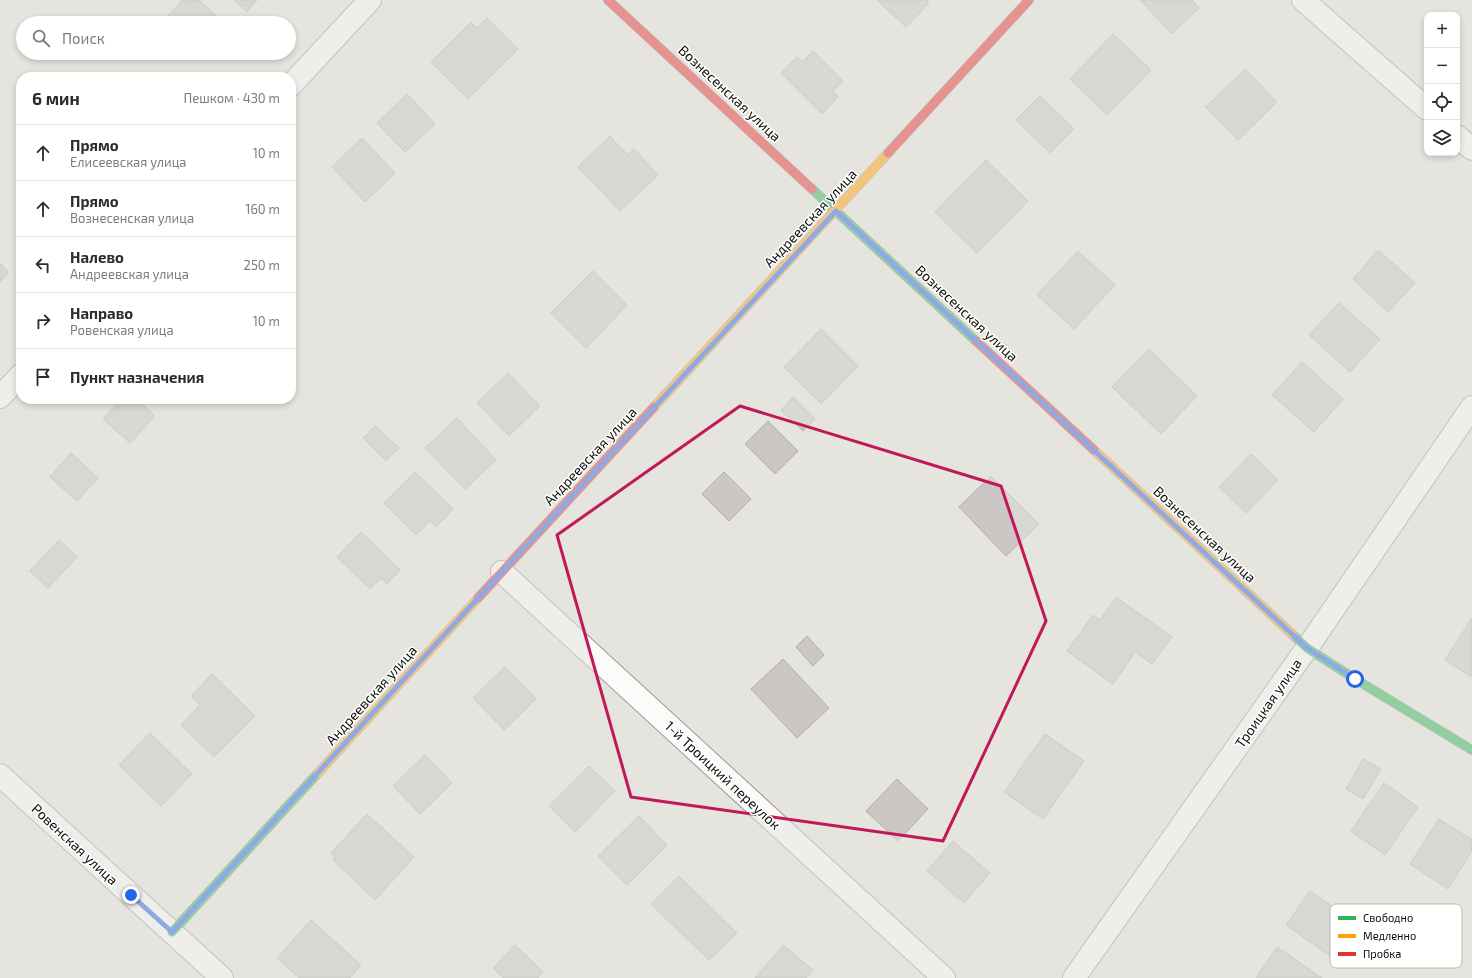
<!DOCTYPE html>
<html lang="ru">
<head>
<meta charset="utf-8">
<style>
  body { margin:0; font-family:"Exo 2",sans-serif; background:#f2f2f3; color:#2b2b33 }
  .controls { position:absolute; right:12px; top:12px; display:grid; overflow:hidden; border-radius:8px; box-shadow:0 2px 6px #0003 }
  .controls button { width:36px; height:36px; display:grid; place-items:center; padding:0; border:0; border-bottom:1px solid #e1e1e2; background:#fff; color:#2b2b33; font:20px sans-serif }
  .stop { position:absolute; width:12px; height:12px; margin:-9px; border:3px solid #2563eb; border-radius:50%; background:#fff }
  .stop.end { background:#2563eb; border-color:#fff; box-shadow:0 1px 4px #0008 }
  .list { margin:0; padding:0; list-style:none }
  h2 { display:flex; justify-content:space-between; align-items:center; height:52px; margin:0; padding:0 16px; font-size:17px }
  h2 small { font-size:13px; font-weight:400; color:#7c7c81 }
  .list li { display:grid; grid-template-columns:26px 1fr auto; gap:12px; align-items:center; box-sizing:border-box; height:56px; padding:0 16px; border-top:1px solid #e1e1e2 }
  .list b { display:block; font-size:15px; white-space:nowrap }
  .list p { margin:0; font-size:13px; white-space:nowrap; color:#7c7c81 }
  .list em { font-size:13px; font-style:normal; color:#7c7c81 }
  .icon { flex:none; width:22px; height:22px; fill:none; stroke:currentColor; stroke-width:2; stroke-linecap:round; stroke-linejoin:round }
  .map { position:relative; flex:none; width:1472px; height:978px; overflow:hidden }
  .search { position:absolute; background:#fff; box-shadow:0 2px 6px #0003; left:16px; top:16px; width:280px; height:44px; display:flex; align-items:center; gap:10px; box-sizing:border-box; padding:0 14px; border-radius:22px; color:#7c7c81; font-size:15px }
  .panel { position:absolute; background:#fff; box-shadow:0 2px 6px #0003; left:16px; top:72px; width:280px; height:332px; border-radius:16px }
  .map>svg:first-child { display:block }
  .building { fill:#cac7c4; stroke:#b1aeaa }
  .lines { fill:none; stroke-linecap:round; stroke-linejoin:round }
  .street-casing { stroke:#9c9a95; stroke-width:24 }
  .fast-casing { stroke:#9c9a95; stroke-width:10 }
  .slow-casing { stroke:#9c9a95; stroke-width:10 }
  .jam-casing { stroke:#9c9a95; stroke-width:10 }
  .street { stroke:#fbfbfa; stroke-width:22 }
  .fast { stroke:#30b455; stroke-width:9 }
  .slow { stroke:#ff9f0a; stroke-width:9 }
  .jam { stroke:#e5322d; stroke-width:9 }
  .route { stroke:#2563eb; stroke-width:5 }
  .marked { fill:none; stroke:#c2185b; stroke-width:3; stroke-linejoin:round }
  .labels { text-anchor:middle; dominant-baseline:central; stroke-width:3; stroke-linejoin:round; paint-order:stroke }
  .street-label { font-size:14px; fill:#100e0b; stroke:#fff }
  .key { fill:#fff; stroke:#b7b7b6; stroke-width:1 }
  .key-label { font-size:11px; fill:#100e0b }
</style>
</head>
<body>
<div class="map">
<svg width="1472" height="978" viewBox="0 0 1472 978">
  <rect width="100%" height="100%" fill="#e6e4de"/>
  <path class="building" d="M182 0H199L224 23H162Z
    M234 0H257L247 12Z
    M877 0H927L929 3 906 27Z
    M1140 0H1192L1199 8 1172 34Z
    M487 18 518 49 468 99 431 62 471 22 477 28Z
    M1113 34 1151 70 1107 115 1070 79Z
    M813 51 843 81 833 91 838 97 822 114 781 73 797 57 802 62Z
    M194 53H209L202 60Z
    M1245 69 1277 102 1238 140 1206 107Z
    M407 94 435 124 405 152 377 123Z
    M1040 96 1074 129 1050 153 1016 120Z
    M610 136 627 155 634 149 658 175 620 211 578 167Z
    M362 138 395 173 365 202 332 167Z
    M986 160 1028 201 977 253 935 212Z
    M1378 250 1415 283 1388 312 1353 279Z
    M1078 251 1115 285 1074 329 1037 295Z
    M0 263 9 272 0 282Z
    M593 271 627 305 586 348 551 313Z
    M1339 303 1380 339 1350 372 1309 335Z
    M821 329 858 366 821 404 784 367Z
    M1149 349 1197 396 1161 434 1112 387Z
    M1302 362 1343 399 1314 432 1272 395Z
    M508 373 540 406 509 436 477 403Z
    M793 397 815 419 803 431 781 410Z
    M121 399H136L155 416 130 443 103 419Z
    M457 418 496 460 465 489 425 448Z
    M768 421 798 451 775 474 745 444Z
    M375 426 399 448 386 461 363 438Z
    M71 453 98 478 77 501 50 477Z
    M1251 454 1278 480 1246 513 1219 487Z
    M415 472 453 509 436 527 430 521 416 535 384 503Z
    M724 472 751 499 729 521 702 494Z
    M991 476 1039 524 1006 556 959 507Z
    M361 532 400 570 387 584 381 578 370 589 337 557Z
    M59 540 77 557 48 588 30 571Z
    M1116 597 1172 637 1152 664 1135 652 1113 684 1067 651 1093 615 1100 620Z
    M1472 618V677L1445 660Z
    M807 636 824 655 813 666 796 647Z
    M783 659 829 708 797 738 751 689Z
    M505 667 536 699 504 730 473 698Z
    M212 674 255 716 214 757 181 725 200 705 191 696Z
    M150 733 192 774 161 806 119 765Z
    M1045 734 1084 761 1043 819 1004 792Z
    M425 755 452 783 420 814 393 786Z
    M1363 759 1381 769 1363 799 1346 789Z
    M589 766 615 791 575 832 549 806Z
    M897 779 928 809 898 841 866 811Z
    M1384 783 1418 807 1385 855 1351 831Z
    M367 814 414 857 375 900 333 860 335 857 331 853Z
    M639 816 667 845 627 885 598 856Z
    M1439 819 1472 840V851L1448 889 1410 864Z
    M953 841 990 873 964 903 927 871Z
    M679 876 737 933 709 960 651 904Z
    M1310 891 1361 926 1337 961 1286 925Z
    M311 920 361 965 350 978H299L277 958Z
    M515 945 543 972 538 978H503L493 968Z
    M783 945 813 970 806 978H755Z
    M1277 947 1322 978H1256Z"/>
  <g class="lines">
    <defs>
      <path id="street" d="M1303 0 1427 109
        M291 85 370 0
        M1457 136 1472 149
        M0 397 21 375
        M502 572 944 978
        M0 775 222 978
        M1074 978 1307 648 1472 407"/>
      <path id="fast" d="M812 189 976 341
        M1292 634 1307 648 1355 679 1472 750
        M172 932 318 773"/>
      <path id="slow" d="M654 407 888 153
        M1094 450 1292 634
        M318 773 478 598"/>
      <path id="jam" d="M608 0 812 189
        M888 153 1029 0
        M976 341 1094 450
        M478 598 654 407"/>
    </defs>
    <use href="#street" class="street-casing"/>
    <use href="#fast" class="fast-casing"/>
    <use href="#slow" class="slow-casing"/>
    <use href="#jam" class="jam-casing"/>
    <use href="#street" class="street"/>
    <use href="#fast" class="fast"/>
    <use href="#slow" class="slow"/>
    <use href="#jam" class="jam"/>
  </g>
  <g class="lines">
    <path class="route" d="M131 895 172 932 502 572 836 211 1307 648 1355 679"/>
  </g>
  <path d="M0 0H1472V978H0ZM740 406 1001 486 1046 621 943 841 631 797 557 535Z" fill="#e6e4de" fill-opacity=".55" fill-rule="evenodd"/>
  <path class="marked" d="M740 406 1001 486 1046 621 943 841 631 797 557 535Z"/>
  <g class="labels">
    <g class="street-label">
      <text transform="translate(730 93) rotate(43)">Вознесенская улица</text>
      <text transform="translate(810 218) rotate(-47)">Андреевская улица</text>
      <text transform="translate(967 313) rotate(43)">Вознесенская улица</text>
      <text transform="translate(590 456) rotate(-47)">Андреевская улица</text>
      <text transform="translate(1205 534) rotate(43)">Вознесенская улица</text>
      <text transform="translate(371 695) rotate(-48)">Андреевская улица</text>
      <text transform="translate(1268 703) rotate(-55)">Троицкая улица</text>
      <text transform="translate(723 775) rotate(43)">1-й Троицкий переулок</text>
      <text transform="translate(75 844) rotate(43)">Ровенская улица</text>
    </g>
  </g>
  <rect x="1330" y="904" width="132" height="64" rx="6" class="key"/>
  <rect x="1338" y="916" width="18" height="4" fill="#30b455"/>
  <rect x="1338" y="934" width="18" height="4" fill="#ff9f0a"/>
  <rect x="1338" y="952" width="18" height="4" fill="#e5322d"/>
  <g class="key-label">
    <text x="1363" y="922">Свободно</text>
    <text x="1363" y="940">Медленно</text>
    <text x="1363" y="958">Пробка</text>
  </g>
</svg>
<div class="controls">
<button>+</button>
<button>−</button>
<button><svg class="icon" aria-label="locate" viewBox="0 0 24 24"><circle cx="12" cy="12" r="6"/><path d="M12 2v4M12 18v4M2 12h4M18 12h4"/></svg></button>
<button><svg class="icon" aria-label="layers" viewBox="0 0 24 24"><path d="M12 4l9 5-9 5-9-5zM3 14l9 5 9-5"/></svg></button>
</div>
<div class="stop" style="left:1355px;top:679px"></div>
<div class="stop end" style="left:131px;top:895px"></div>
<div class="search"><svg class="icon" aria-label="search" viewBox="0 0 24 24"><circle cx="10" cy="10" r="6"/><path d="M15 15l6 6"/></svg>Поиск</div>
<section class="panel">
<h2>6 мин<small>Пешком · 430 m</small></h2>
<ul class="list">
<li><svg class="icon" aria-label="ahead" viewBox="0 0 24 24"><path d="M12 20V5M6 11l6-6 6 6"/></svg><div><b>Прямо</b><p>Елисеевская улица</p></div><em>10 m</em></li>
<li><svg class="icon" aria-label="ahead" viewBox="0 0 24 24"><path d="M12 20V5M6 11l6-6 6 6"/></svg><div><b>Прямо</b><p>Вознесенская улица</p></div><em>160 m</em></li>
<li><svg class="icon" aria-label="left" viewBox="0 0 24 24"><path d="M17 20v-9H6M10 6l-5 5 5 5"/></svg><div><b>Налево</b><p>Андреевская улица</p></div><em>250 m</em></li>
<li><svg class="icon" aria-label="right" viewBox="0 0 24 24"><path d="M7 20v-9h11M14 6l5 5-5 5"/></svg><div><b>Направо</b><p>Ровенская улица</p></div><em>10 m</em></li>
<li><svg class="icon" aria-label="arrive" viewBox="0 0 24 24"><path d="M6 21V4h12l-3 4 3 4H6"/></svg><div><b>Пункт назначения</b></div></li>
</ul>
</section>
</div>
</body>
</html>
